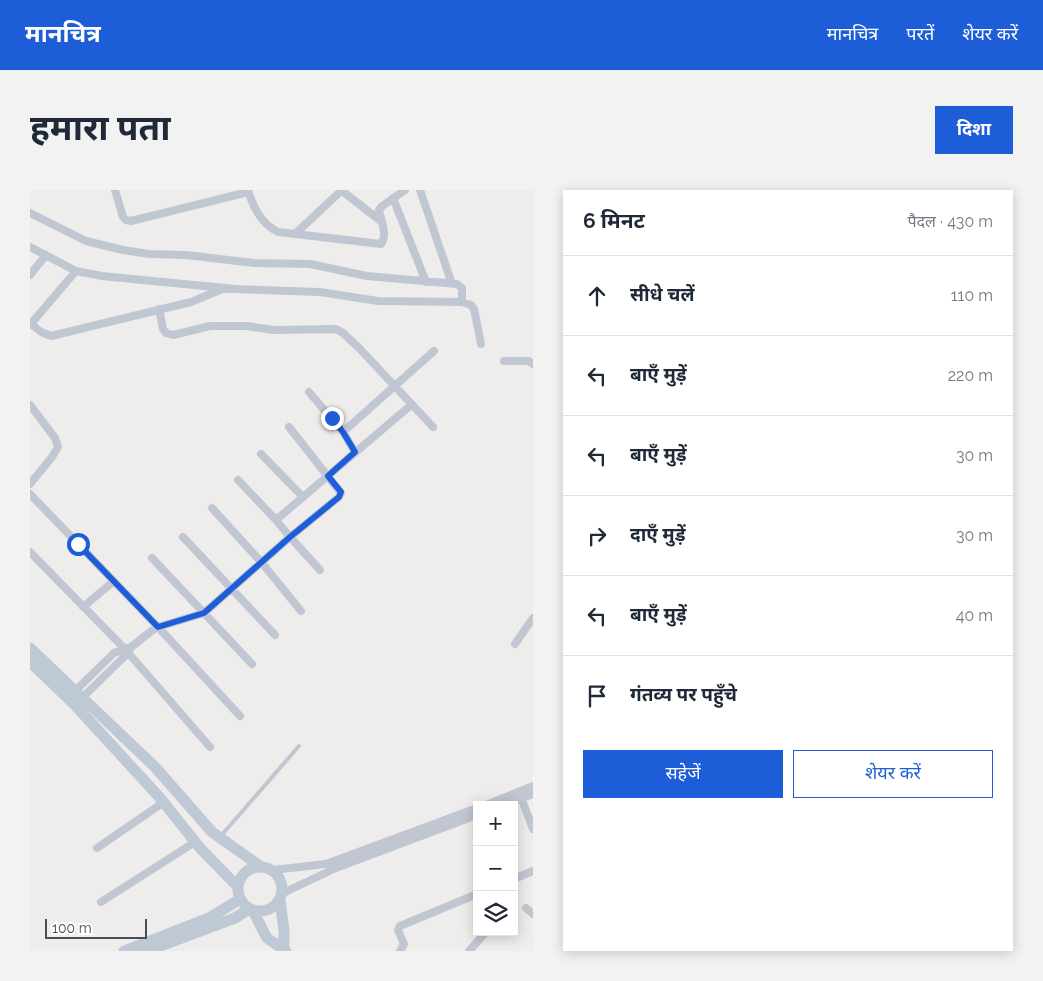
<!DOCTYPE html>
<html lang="hi">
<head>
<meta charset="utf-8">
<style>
  body { margin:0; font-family:Raleway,"Noto Sans Devanagari",sans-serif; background:#f2f2f3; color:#1f2937 }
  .controls { position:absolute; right:15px; bottom:15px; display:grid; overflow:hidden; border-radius:0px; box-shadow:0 2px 12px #0003 }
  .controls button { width:45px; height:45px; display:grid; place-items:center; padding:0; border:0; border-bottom:1px solid #e0e1e3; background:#fff; color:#1f2937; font:25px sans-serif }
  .scale { position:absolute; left:15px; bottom:12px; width:102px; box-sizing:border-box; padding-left:5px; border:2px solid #464e59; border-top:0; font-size:14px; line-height:18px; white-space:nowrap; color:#464e59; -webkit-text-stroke:4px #fff; paint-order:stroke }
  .stop { position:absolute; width:15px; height:15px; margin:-11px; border:4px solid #1e5dd8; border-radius:50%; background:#fff }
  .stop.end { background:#1e5dd8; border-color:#fff; box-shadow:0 1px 5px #0008 }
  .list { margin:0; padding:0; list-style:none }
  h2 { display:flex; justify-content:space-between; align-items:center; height:65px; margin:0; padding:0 20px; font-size:21px }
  h2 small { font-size:16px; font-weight:400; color:#747a83 }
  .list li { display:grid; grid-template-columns:32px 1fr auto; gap:15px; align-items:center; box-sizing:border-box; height:80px; padding:0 20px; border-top:1px solid #e0e1e3 }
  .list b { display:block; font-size:19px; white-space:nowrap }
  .list em { font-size:16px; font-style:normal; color:#747a83 }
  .actions { display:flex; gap:10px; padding:15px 20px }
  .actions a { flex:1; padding:11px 0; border:1px solid #1e5dd8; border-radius:0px; text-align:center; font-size:18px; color:#1e5dd8 }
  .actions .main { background:#1e5dd8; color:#fff }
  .icon { flex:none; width:28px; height:28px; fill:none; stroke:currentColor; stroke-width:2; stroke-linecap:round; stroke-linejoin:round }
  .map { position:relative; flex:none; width:503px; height:761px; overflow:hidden; border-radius:0px }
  header { display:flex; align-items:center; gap:30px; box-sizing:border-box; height:70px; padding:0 25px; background:#1e5dd8; color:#fff }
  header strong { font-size:24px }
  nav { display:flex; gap:28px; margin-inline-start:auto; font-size:18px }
  .intro { display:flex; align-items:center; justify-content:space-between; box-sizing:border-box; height:120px; padding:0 30px }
  h1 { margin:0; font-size:35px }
  .button { padding:12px 22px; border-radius:0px; background:#1e5dd8; color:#fff; font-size:18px; font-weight:700 }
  main { display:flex; gap:30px; padding:0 30px }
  aside { flex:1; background:#fff; border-radius:0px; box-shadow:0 2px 12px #0003 }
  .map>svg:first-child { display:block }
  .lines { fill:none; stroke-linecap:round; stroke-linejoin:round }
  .lane { stroke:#c0c7d2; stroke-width:4 }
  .street { stroke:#c0c7d2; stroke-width:8 }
  .secondary { stroke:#bfc8d5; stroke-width:11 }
  .route { stroke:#1e5dd8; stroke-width:6 }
</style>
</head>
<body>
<header>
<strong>मानचित्र</strong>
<nav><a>मानचित्र</a><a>परतें</a><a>शेयर करें</a></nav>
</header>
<div class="intro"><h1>हमारा पता</h1><a class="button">दिशा</a></div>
<main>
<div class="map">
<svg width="503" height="761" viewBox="0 0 503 761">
  <rect width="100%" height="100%" fill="#efedec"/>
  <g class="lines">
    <path class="lane" d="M190 647 269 556"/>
    <path class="street" d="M85 0 93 27 96 30 101 31 218 2
      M218 0C223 17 231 34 248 42L351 54C358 46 351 30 349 20L351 17 375 0
      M311 0 352 32
      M390 0 422 94
      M363 8 396 92
      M0 23 56 51 93 60 119 64 156 65 224 73 280 74 337 86 427 94 432 98V112
      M266 43 312 0
      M0 57 46 81 72 86 205 99 290 102 348 111 432 112 441 115 444 119 451 154
      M0 85 16 65
      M129 119 133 139 136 143 143 145 180 136H217L243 140 306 139 313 143 330 159 403 237
      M1 134 11 142 21 146 161 112 195 98
      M0 135 46 81
      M474 171H499L503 174
      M279 202 313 242
      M0 215 25 248 28 257 22 267 0 294
      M259 237 311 303 309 307 260 347 290 380
      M325 262 313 242 404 161
      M231 264 272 306
      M208 290 246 330
      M0 304 128 437 174 423 260 347 246 330 381 215
      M182 318 232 373 271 421
      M153 347 245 445
      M0 362 94 458 180 557
      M122 368 222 474
      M53 417 84 391
      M485 454 503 428
      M45 501 84 463 97 458
      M52 508 98 463 101 457 124 439 128 437 210 526
      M489 602 503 639
      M456 615 503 596
      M474 615 503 604
      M67 658 134 612
      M243 680 296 674 447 618
      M484 689 503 681
      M253 703 306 678 447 625
      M71 712 165 652
      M496 718 503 724
      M370 761 374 754 368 740 370 736 447 704
      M439 761 456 742"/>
    <path class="secondary" d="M0 458 125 577 182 642 230 676
      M0 472 44 514 131 609 170 658 208 697
      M208 699a22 22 0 1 1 44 0a22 22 0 1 1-44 0Z
      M250 711 254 740V758
      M223 721 237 748 256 761
      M94 761 181 727 210 709
      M117 761 205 728 219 719"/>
  </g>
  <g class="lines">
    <path class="route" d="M48 354 128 437 174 423 260 347 309 307 311 302 298 286 325 262 313 242 302 228"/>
  </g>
</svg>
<div class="controls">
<button>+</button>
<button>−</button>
<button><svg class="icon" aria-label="layers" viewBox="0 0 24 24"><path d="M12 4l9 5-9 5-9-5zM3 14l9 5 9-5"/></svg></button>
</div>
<div class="scale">100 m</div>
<div class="stop" style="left:48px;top:354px"></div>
<div class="stop end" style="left:302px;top:228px"></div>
</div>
<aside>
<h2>6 मिनट<small>पैदल · 430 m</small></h2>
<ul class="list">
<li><svg class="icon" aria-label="ahead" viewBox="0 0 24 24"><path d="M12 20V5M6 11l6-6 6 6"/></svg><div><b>सीधे चलें</b></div><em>110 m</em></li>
<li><svg class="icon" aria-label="left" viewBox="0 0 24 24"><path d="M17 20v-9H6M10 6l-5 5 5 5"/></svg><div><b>बाएँ मुड़ें</b></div><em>220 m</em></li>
<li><svg class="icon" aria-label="left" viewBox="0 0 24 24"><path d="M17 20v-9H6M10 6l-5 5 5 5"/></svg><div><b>बाएँ मुड़ें</b></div><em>30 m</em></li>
<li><svg class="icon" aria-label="right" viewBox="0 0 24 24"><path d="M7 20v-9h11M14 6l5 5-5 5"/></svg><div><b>दाएँ मुड़ें</b></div><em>30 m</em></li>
<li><svg class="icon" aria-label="left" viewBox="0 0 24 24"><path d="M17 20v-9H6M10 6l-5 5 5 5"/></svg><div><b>बाएँ मुड़ें</b></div><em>40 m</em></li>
<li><svg class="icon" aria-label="arrive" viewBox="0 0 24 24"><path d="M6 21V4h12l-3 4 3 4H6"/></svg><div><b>गंतव्य पर पहुँचे</b></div></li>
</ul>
<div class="actions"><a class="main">सहेजें</a><a>शेयर करें</a></div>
</aside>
</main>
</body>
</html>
